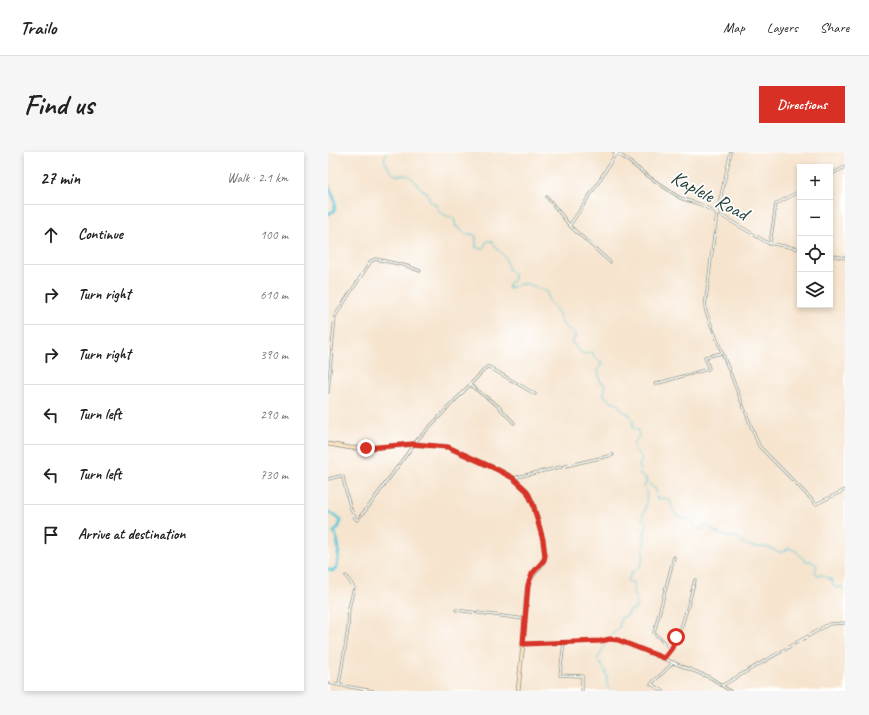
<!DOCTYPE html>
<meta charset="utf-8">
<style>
body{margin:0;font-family:Caveat,sans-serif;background:#f6f6f6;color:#222}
.controls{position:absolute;right:12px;top:12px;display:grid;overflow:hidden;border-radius:0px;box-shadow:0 2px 6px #0003}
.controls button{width:36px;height:36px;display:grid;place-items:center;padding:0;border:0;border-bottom:1px solid #e0e0e0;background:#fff;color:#222;font:20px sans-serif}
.stop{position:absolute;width:12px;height:12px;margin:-9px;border:3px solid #d93025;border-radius:50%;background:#fff}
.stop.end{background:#d93025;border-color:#fff;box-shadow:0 1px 4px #0008}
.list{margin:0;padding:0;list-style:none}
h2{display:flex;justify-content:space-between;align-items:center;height:52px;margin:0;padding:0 16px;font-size:17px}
h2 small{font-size:13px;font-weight:400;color:#767676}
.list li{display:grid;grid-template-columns:26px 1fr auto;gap:12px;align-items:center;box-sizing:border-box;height:60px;padding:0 16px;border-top:1px solid #e0e0e0}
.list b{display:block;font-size:15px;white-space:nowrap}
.list em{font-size:13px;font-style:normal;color:#767676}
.icon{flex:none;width:22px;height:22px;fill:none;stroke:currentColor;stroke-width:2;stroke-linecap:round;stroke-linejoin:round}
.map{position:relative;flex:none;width:517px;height:539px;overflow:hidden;border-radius:0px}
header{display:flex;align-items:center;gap:24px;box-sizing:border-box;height:56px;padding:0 20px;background:#fff;border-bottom:1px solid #e0e0e0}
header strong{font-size:19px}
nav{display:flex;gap:22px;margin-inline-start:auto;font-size:14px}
.intro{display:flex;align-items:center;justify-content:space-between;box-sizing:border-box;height:96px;padding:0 24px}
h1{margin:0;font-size:28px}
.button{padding:10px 18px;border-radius:0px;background:#d93025;color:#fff;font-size:14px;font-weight:700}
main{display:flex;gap:24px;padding:0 24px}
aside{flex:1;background:#fff;border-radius:0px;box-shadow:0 2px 6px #0003}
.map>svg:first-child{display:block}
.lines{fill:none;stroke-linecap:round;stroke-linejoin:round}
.stream{stroke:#5cc8d6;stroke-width:1}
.river{stroke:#5cc8d6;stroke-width:3}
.street-casing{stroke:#8a9081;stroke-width:3}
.secondary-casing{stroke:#8a9081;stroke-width:4.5}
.street{stroke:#fff;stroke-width:1.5}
.secondary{stroke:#fee4c6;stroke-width:3}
.route{stroke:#d93025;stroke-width:5}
.labels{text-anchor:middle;stroke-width:3.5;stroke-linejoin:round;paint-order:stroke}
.street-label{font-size:20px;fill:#1f3d34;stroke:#fff}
</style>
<header>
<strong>Trailo</strong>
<nav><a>Map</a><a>Layers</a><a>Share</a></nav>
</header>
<div class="intro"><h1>Find us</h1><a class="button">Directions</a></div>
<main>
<aside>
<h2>27 min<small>Walk · 2.1 km</small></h2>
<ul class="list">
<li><svg class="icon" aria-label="ahead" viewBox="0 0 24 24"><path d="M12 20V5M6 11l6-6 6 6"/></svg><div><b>Continue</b></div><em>100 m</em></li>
<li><svg class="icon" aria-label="right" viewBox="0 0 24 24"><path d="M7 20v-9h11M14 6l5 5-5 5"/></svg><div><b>Turn right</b></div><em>610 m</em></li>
<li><svg class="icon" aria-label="right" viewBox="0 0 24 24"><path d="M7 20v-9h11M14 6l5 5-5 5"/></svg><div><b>Turn right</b></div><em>390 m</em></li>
<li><svg class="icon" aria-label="left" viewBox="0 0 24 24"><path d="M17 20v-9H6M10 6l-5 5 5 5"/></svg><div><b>Turn left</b></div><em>290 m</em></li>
<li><svg class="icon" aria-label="left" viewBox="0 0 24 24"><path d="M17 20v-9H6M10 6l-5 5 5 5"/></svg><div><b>Turn left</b></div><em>730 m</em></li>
<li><svg class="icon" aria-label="arrive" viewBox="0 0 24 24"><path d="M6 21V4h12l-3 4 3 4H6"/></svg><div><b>Arrive at destination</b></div></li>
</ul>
</aside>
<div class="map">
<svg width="517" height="539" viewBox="0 0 517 539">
<rect width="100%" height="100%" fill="#fff"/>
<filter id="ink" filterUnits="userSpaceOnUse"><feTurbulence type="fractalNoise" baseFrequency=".025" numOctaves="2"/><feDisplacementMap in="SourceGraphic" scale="8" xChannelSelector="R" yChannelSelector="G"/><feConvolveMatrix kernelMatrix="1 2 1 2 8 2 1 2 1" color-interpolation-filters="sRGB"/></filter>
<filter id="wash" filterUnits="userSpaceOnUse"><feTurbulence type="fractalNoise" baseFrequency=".012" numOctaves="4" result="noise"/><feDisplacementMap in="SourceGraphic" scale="16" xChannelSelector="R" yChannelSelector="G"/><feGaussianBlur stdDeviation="0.9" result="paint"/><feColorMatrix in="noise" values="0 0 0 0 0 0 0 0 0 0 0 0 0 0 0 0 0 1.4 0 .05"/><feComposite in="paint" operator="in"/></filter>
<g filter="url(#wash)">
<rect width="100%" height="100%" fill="#f6e4ce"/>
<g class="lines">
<path class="stream" d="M58 0 56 7C67 34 74 17 84 26 89 32 92 38 100 41L102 50 107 51C109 60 117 64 126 66L128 75 132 76 137 82H144L148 84V96L155 97 159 89H164C171 103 178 99 180 117L186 122V128L180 132V136C185 136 190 132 195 132 204 131 212 138 220 140 219 152 224 150 229 159 232 163 232 169 235 173 239 177 244 179 248 183L244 190 250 198 256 202 264 200 267 206 274 210 270 219 272 229 277 233 276 243 280 248 289 251 295 259 301 262 305 268V276L310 278 311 285 306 290V298L311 302 314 307 311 314 312 323 318 326 321 332 328 337 329 347 336 346 342 348C345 360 348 369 362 366L367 374 372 378 380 373C387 382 398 386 409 385 413 391 420 395 428 395 431 396 435 395 438 395 449 398 450 404 461 396L468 399 477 409H483L489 413 487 420 489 423H494L504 428 505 433 507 436 514 435 517 438
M282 539C281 537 279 535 279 533 278 530 279 528 279 526 279 520 273 512 269 508L282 484 291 476 293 466 300 463 301 459 307 457C310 451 309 448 305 442L306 436 304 429 301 430 299 427 302 425 303 421 311 415 314 411 317 390 316 381 318 377V371L314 366C318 356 321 343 316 334L318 330V326"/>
<path class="river" d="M0 34C5 42 9 50 6 59L0 62
M0 360 7 364 13 369 10 376 6 380C12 389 11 403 9 415L4 419 0 417"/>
</g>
</g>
<g filter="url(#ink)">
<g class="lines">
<defs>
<path id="street" d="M286 0 295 5 317 22 352 46 371 52 389 61 440 91 472 97
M403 0 389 61 377 155 378 160 431 294 488 352 517 338
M502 23 517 15
M219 45 243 75 282 110
M242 73 270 31 288 1
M442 92 448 52 472 39
M502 103 517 106
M327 232 380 217 381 216 377 205 394 201
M142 233 170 254 186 271
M0 240 7 164 43 109 48 107 79 114 92 119
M185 326 285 303
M0 327 12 324 15 325C17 335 22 362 29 368L41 354 89 288 159 215H161L207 242
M128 458 197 467
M236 490 232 523 254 524V539
M196 492 273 489 282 487 290 488 383 526 402 539
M343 497 326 481 346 405
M336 506C353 488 360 452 367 428
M0 531 45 539
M11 533 20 477 21 456 26 436 18 424
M395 533 501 472 517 471
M335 539 323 532 346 510"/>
<path id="secondary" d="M0 292 23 296H46L85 292 119 295 171 318 185 326 199 339 205 352 215 388 217 404 214 412 202 427 199 438 195 492 190 539"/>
</defs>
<use href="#street" class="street-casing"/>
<use href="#secondary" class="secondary-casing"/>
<use href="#street" class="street"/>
<use href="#secondary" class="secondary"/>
</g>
</g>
<g class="lines" filter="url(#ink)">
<path class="route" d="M38 296 85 292 120 295 170 318 185 326 199 339 205 352 215 388 217 404 216 408 204 422 200 433 195 492 273 489 282 487 290 488 336 506 344 496 348 485"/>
</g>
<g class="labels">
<g class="street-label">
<text transform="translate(382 43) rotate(28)" y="7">Kaplele Road</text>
</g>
</g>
</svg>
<div class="controls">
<button>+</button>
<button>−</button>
<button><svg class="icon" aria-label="locate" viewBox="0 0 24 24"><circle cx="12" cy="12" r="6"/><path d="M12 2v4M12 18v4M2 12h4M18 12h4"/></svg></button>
<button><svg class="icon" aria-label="layers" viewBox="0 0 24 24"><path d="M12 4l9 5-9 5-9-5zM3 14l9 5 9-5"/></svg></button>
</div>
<div class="stop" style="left:348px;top:485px"></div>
<div class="stop end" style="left:38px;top:296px"></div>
</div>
</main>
